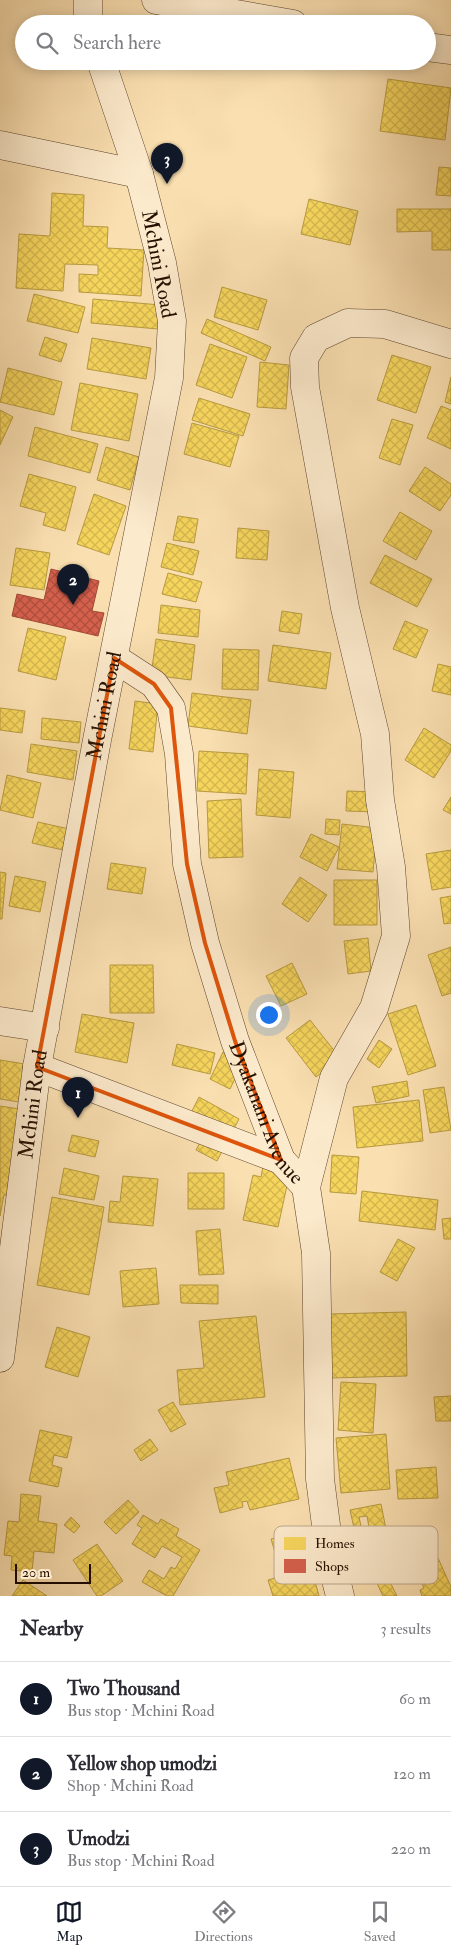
<!DOCTYPE html>
<meta charset="utf-8">
<style>
body{margin:0;font-family:"IM FELL Double Pica",serif;background:#f2f2f3;color:#2b2b33}
.scale{position:absolute;left:15px;bottom:12px;width:76px;box-sizing:border-box;padding-left:5px;border:2px solid #270f00;border-top:0;font-size:14px;line-height:18px;white-space:nowrap;color:#270f00;-webkit-text-stroke:4px #fceacc;paint-order:stroke}
.you{position:absolute;left:268px;top:1014px;width:18px;height:18px;margin:-12px;border:4px solid #fff;border-radius:50%;background:#1a73e8;box-shadow:0 0 0 8px #1a73e833}
.badge{display:grid;place-items:center;width:32px;height:32px;border-radius:50%;background:#111827;color:#fff;font-size:16px;font-weight:700}
.pin{position:absolute;translate:-50% -41px;filter:drop-shadow(0 1px 2px #0008)}
.pin::after{content:'';position:absolute;top:26px;width:18px;height:15px;background:inherit;clip-path:polygon(0 0,100% 0,50% 100%)}
.list{margin:0;padding:0;list-style:none}
h2{display:flex;justify-content:space-between;align-items:center;height:65px;margin:0;padding:0 20px;font-size:21px}
h2 small{font-size:16px;font-weight:400;color:#7c7c81}
.list li{display:grid;grid-template-columns:32px 1fr auto;gap:15px;align-items:center;box-sizing:border-box;height:75px;padding:0 20px;border-top:1px solid #e1e1e2}
.list b{display:block;font-size:19px;white-space:nowrap}
.list p{margin:0;font-size:16px;white-space:nowrap;color:#7c7c81}
.list em{font-size:16px;font-style:normal;color:#7c7c81}
.icon{flex:none;width:28px;height:28px;fill:none;stroke:currentColor;stroke-width:2;stroke-linecap:round;stroke-linejoin:round}
.map{position:relative;flex:none;width:451px;height:1596px;overflow:hidden}
.search{position:absolute;background:#fff;box-shadow:0 2px 12px #0003;left:15px;right:15px;top:15px;height:55px;display:flex;align-items:center;gap:12px;box-sizing:border-box;padding:0 18px;border-radius:28px;color:#7c7c81;font-size:19px}
.sheet{height:290px;background:#fff}
nav{display:flex;justify-content:space-around;align-items:center;box-sizing:border-box;height:70px;border-top:1px solid #e1e1e2;background:#fff;font-size:14px;color:#7c7c81}
nav a{display:grid;justify-items:center;gap:2px}
nav .on{color:#111827}
.map>svg:first-child{display:block}
.homes{fill:url(#homes-cross-hatch);stroke:#b89a40}
.shops{fill:url(#shops-cross-hatch);stroke:#a24836}
.lines{fill:none;stroke-linecap:round;stroke-linejoin:round}
.minor-casing{stroke:#5c432c;stroke-width:29}
.tertiary-casing{stroke:#5c432c;stroke-width:29}
.minor{stroke:#fceacc;stroke-width:28}
.tertiary{stroke:#fceacc;stroke-width:28}
.marked{fill:none;stroke:#de550b;stroke-width:4;stroke-linejoin:round}
.labels{text-anchor:middle;stroke-width:5;stroke-linejoin:round;paint-order:stroke}
.street-label{font-size:21px;fill:#270f00;stroke:#fceacc}
.key{fill:#fceacc;stroke:#bca88f;stroke-width:1}
.key-label{font-size:14px;fill:#270f00}
</style>
<div class="map">
<svg width="451" height="1596" viewBox="0 0 451 1596">
<defs>
<pattern id="homes-cross-hatch" width="8" height="8" patternUnits="userSpaceOnUse" patternTransform="scale(1.25)"><rect width="8" height="8" fill="#f6d55c"/><path d="M0 0l8 8M0 8l8-8" fill="none" stroke="#d3b64e"/></pattern>
<pattern id="shops-cross-hatch" width="8" height="8" patternUnits="userSpaceOnUse" patternTransform="scale(1.25)"><rect width="8" height="8" fill="#d6604d"/><path d="M0 0l8 8M0 8l8-8" fill="none" stroke="#ae4e3e"/></pattern>
</defs>
<rect width="100%" height="100%" fill="#fadfb0"/>
<filter id="stains"><feTurbulence type="fractalNoise" baseFrequency=".004" numOctaves="4"/><feColorMatrix values="0 0 0 0 .2 0 0 0 0 .09 0 0 0 0 .02 0 0 0 .5 -.17"/></filter>
<radialGradient id="worn" r=".72"><stop offset=".6" stop-color="#630" stop-opacity="0"/><stop offset="1" stop-color="#630" stop-opacity=".3"/></radialGradient>
<path class="homes" d="M388 79 451 88 445 140 380 131Z
M439 167 451 168V196L436 195Z
M52 193 84 195 83 226 108 227 107 248 144 250 141 296 79 292V274L98 275V265L65 264 63 291 16 288 19 234 50 236Z
M309 199 358 211 350 245 301 234Z
M397 209H451V250H432V231L397 232Z
M222 287 267 300 258 330 214 317Z
M34 294 85 307 78 333 27 321Z
M93 299 160 305 158 329 91 323Z
M207 319 271 347 265 361 201 333Z
M45 337 67 344 61 362 39 355Z
M92 338 151 348 146 379 87 369Z
M210 344 247 357 232 398 196 385Z
M392 355 431 367 416 413 377 400Z
M260 362 289 365 286 409 257 407Z
M8 368 62 382 54 415 0 402Z
M451 377V404L445 402Z
M80 383 138 394 129 441 71 430Z
M199 398 250 414 243 436 192 420Z
M441 406 451 410V449L427 438Z
M0 410 13 417 0 445Z
M392 419 413 425 400 465 379 458Z
M192 423 239 436 230 467 184 454Z
M35 427 98 444 90 473 28 456Z
M106 447 139 457 130 490 97 480Z
M425 467 451 484V495L440 511 409 491Z
M29 474 76 487 65 531 43 525 46 513 20 506Z
M94 494 126 506 109 555 77 544Z
M400 512 432 531 416 560 383 541Z
M178 516 198 519 194 543 173 540Z
M238 528 269 531 267 560 236 558Z
M167 543 199 551 193 575 161 567Z
M16 548 50 553 44 590 10 585Z
M385 555 432 579 417 607 370 583Z
M168 573 202 582 196 602 162 594Z
M161 605 200 610 198 637 158 633Z
M282 611 302 614 299 634 279 631Z
M405 621 428 630 416 658 393 649Z
M28 628 66 637 56 680 18 671Z
M156 639 195 645 191 680 151 675Z
M273 645 331 653 326 689 268 681Z
M223 649 259 650 258 690 222 689Z
M438 664 451 667V695L432 691Z
M192 693 251 700 247 734 188 726Z
M135 701 158 704 153 752 129 749Z
M0 708 25 711 22 733 0 730Z
M42 718 81 722 79 743 41 739Z
M424 728 451 745V751L434 778 405 760Z
M31 744 77 751 73 780 27 772Z
M199 751 248 754 246 794 197 791Z
M259 769 294 772 290 818 256 815Z
M7 775 41 783 33 818 0 810Z
M347 791 378 792 377 812 346 811Z
M451 797V814L443 810Z
M241 799 243 857 209 858 207 801Z
M326 819 340 820 339 835 325 834Z
M38 822 69 829 63 850 32 843Z
M342 824 377 828 373 872 337 869Z
M311 834 339 847 327 871 300 857Z
M451 850V887L432 890 426 854Z
M111 863 146 868 142 894 107 889Z
M0 872 6 873 2 919H0Z
M15 876 46 882 40 912 9 906Z
M300 877 327 895 308 922 282 904Z
M334 880H377V925H334Z
M451 896V923L444 924 440 898Z
M368 938 371 971 348 974 344 941Z
M451 947V993L442 996 428 955Z
M292 963 307 994 281 1006 266 976Z
M110 965H153L154 1013H110Z
M416 1005 436 1066 408 1075 388 1014Z
M82 1014 134 1023 127 1063 75 1052Z
M310 1020 340 1058 316 1077 286 1038Z
M379 1040 392 1049 379 1068 367 1059Z
M177 1044 215 1053 210 1074 172 1065Z
M223 1052 243 1062 230 1089 210 1079Z
M0 1060 25 1064 19 1102 0 1099Z
M407 1081 409 1096 376 1103 372 1087Z
M444 1087 451 1130 430 1133 423 1090Z
M199 1097 239 1119 217 1161 196 1150 209 1126 190 1115Z
M419 1100 423 1141 357 1148 353 1107Z
M0 1106 26 1110 10 1196 4 1195 0 1216Z
M72 1135 99 1141 95 1157 68 1151Z
M332 1155 359 1157 356 1194 330 1192Z
M264 1161 291 1167 278 1227 243 1220 253 1175 261 1177Z
M64 1168 99 1176 94 1200 59 1194Z
M188 1173H224V1209H188Z
M123 1176 158 1179 153 1226 108 1222 110 1201 120 1202Z
M362 1191 438 1200 435 1230 359 1221Z
M52 1197 104 1207 89 1295 37 1285Z
M451 1218V1239H444L442 1219Z
M220 1229 224 1274 199 1275 196 1231Z
M398 1239 415 1248 397 1281 380 1272Z
M156 1268 159 1304 123 1307 120 1271Z
M180 1285H218V1304L181 1303Z
M406 1312 407 1376 331 1378 330 1314Z
M256 1316 265 1397 180 1405 177 1370 204 1368 199 1321Z
M57 1327 90 1337 78 1377 45 1367Z
M341 1382 376 1384 373 1433 338 1430Z
M451 1396V1421H436L434 1397Z
M173 1402 186 1424 171 1432 158 1410Z
M40 1430 72 1437 67 1458 54 1455 52 1465 62 1468 58 1487 29 1481Z
M386 1434 390 1489 341 1493 336 1438Z
M150 1439 158 1450 141 1461 134 1450Z
M289 1458 299 1499 250 1510 247 1501 242 1502 243 1507 220 1513 214 1488 229 1485 226 1472Z
M436 1467 438 1498 398 1499 396 1470Z
M21 1494 41 1496 38 1521 57 1524 54 1553 34 1551 32 1572 11 1570 12 1556 4 1555 8 1521 19 1522Z
M128 1500 139 1512 116 1534 104 1522Z
M381 1504 389 1544 404 1541 409 1566 376 1572 375 1566 365 1567 361 1547 372 1544 367 1516 359 1517 361 1526 354 1528 350 1510Z
M143 1515 158 1524 161 1519 179 1529 176 1536 200 1550 173 1596H167L142 1582 149 1570 164 1579 171 1567 175 1569 182 1557 162 1546 155 1558 132 1544 142 1528 137 1525Z
M71 1517 80 1526 74 1533 64 1525Z
M294 1532 298 1548 305 1546 319 1596H273L268 1580 282 1576 271 1539Z
M97 1544 123 1581 101 1596H97L73 1560Z
M438 1558 451 1587V1596H422L420 1590 424 1588 415 1568Z
M387 1576 397 1596H383L376 1581Z
M23 1580 47 1596H12Z"/>
<path class="shops" d="M51 569 99 581 92 611 104 613 98 636 12 616 17 594 44 600Z"/>
<g class="lines">
<defs>
<g id="minor">
<path d="M156 0 293 24"/>
<path d="M427 47 451 50"/>
<path d="M0 145 139 174"/>
<path id="s1" d="M114 658 154 684 171 708 179 754 187 864 205 943 235 1041 281 1160 306 1187 316 1253 320 1479 330 1556 340 1596"/>
<path d="M0 1021 45 1028"/>
<path d="M37 1067 281 1160"/>
<path d="M306 1187 334 1078 374 1008 396 936 391 867 380 800 375 734 345 608 305 387 304 358 316 338 348 323 385 324 451 344"/>
</g>
<g id="tertiary">
<path d="M88 24V0"/>
<path id="s2" d="M0 1358 37 1067 97 740 169 378 172 321 162 263 139 174 101 61"/>
</g>
</defs>
<use href="#minor" class="minor-casing"/>
<use href="#tertiary" class="tertiary-casing"/>
<use href="#minor" class="minor"/>
<use href="#tertiary" class="tertiary"/>
</g>
<path class="marked" d="M114 658 154 684 171 708 187 864 205 943 235 1041 281 1160 37 1067Z"/>
<g class="labels">
<g class="street-label">
<text transform="translate(159 264) rotate(79)" y="7">Mchini Road</text>
<text dy="7" stroke="none"><textPath href="#s2" startOffset="661">Mchini Road</textPath></text>
<text dy="7" stroke="none"><textPath href="#s2" startOffset="256">Mchini Road</textPath></text>
<text dy="7" stroke="none"><textPath href="#s1" startOffset="496">Dyakanani Avenue</textPath></text>
</g>
</g>
<rect x="274" y="1526" width="164" height="58" rx="8" class="key"/>
<rect x="284" y="1537" width="22" height="13" fill="#f6d55c"/>
<rect x="284" y="1559" width="22" height="14" fill="#d6604d"/>
<g class="key-label">
<text x="315" y="1548">Homes</text>
<text x="315" y="1571">Shops</text>
</g>
<rect width="100%" height="100%" filter="url(#stains)"/>
<rect width="100%" height="100%" fill="url(#worn)"/>
</svg>
<div class="scale">20 m</div>
<div class="you"></div>
<div class="pin badge" style="left:78px;top:1118px">1</div>
<div class="pin badge" style="left:73px;top:605px">2</div>
<div class="pin badge" style="left:167px;top:184px">3</div>
<div class="search"><svg class="icon" aria-label="search" viewBox="0 0 24 24"><circle cx="10" cy="10" r="6"/><path d="M15 15l6 6"/></svg>Search here</div>
</div>
<section class="sheet">
<h2>Nearby<small>3 results</small></h2>
<ul class="list">
<li><span class="badge">1</span><div><b>Two Thousand</b><p>Bus stop · Mchini Road</p></div><em>60 m</em></li>
<li><span class="badge">2</span><div><b>Yellow shop umodzi</b><p>Shop · Mchini Road</p></div><em>120 m</em></li>
<li><span class="badge">3</span><div><b>Umodzi</b><p>Bus stop · Mchini Road</p></div><em>220 m</em></li>
</ul>
</section>
<nav>
<a class="on"><svg class="icon" aria-label="map" viewBox="0 0 24 24"><path d="M3 6l6-2 6 2 6-2v14l-6 2-6-2-6 2zM9 4v14M15 6v14"/></svg>Map</a>
<a><svg class="icon" aria-label="directions" viewBox="0 0 24 24"><path d="M12 3l9 9-9 9-9-9zM9 14v-3h6M13 9l2 2-2 2"/></svg>Directions</a>
<a><svg class="icon" aria-label="saved" viewBox="0 0 24 24"><path d="M7 4h10v16l-5-4-5 4z"/></svg>Saved</a>
</nav>
